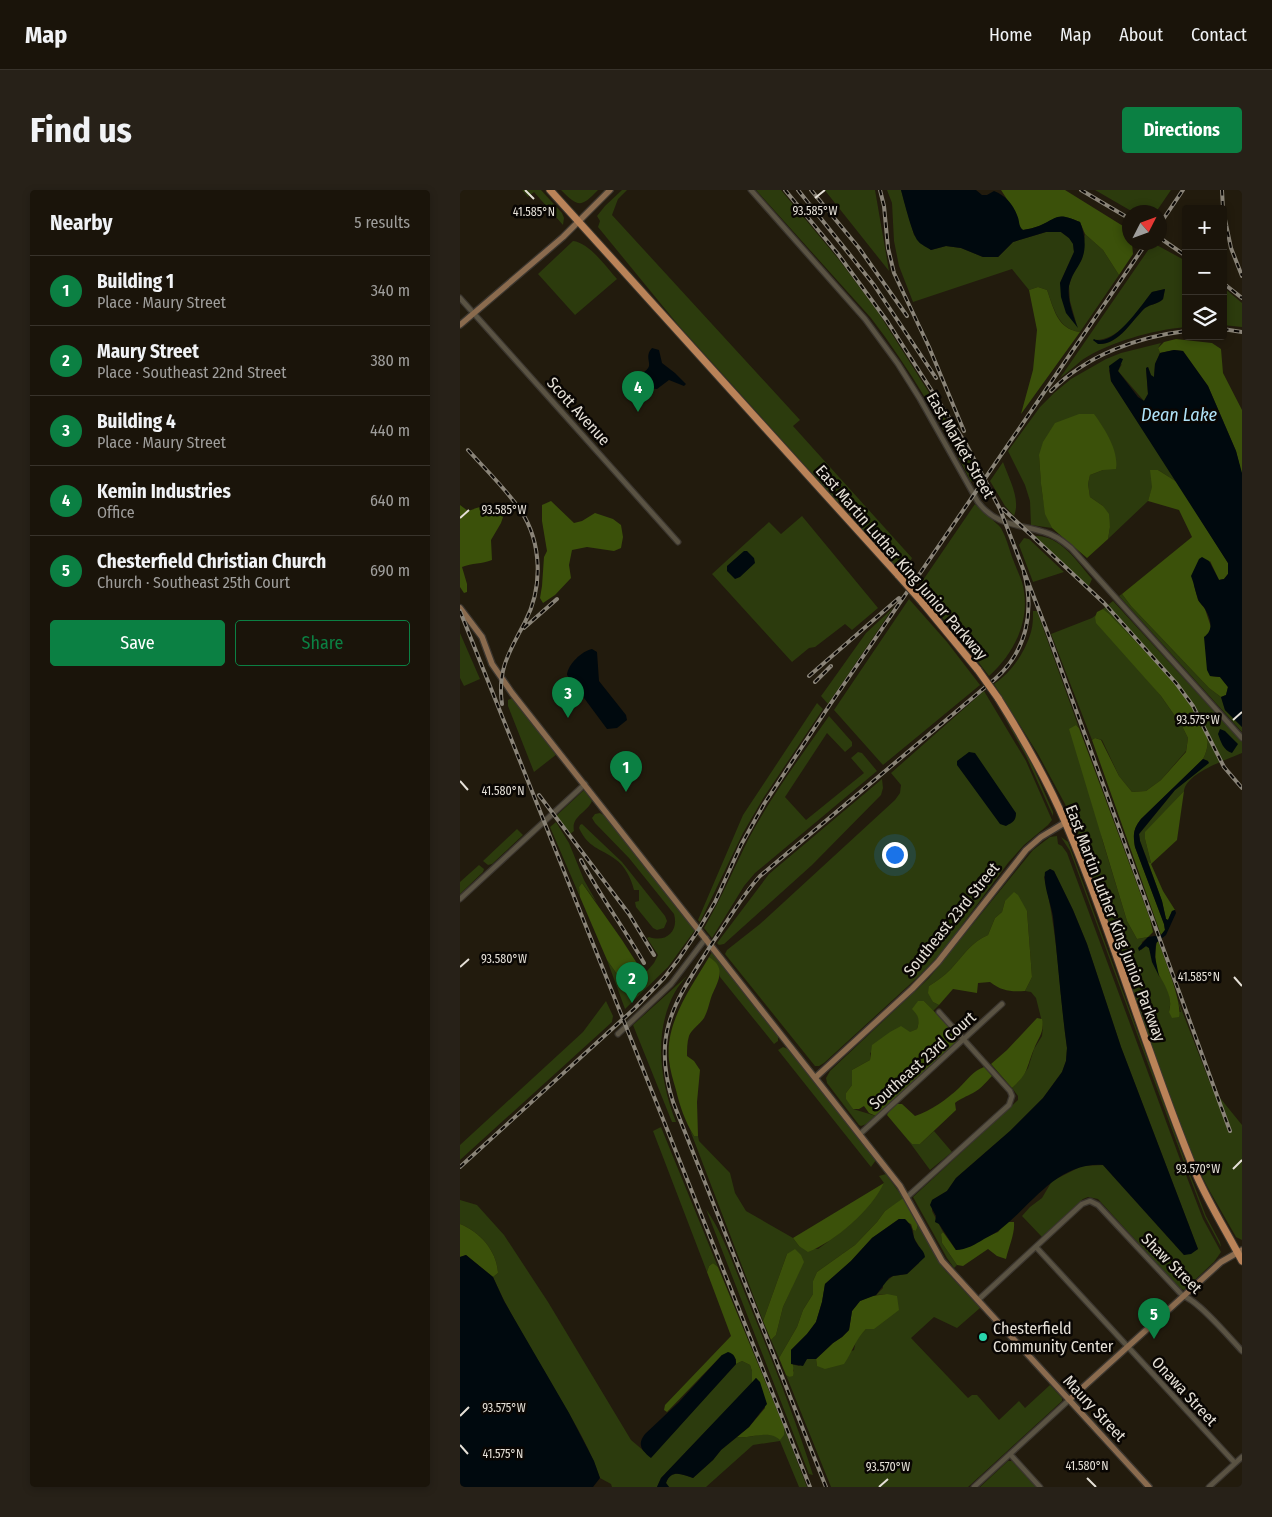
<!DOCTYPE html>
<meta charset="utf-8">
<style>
body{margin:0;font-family:"Fira Sans Condensed",sans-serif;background:#272118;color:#f1f3f6}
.controls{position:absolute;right:15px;top:15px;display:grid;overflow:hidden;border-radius:5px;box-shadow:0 2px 8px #0003}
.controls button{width:45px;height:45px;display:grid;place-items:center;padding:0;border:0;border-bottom:1px solid #38332b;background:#1a140a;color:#f1f3f6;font:25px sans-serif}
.compass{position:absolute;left:662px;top:15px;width:45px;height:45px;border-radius:50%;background:#1a140a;box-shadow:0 2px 8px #0003;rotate:48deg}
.you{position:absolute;left:434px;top:664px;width:18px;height:18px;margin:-12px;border:4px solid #fff;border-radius:50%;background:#1a73e8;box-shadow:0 0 0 8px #1a73e833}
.badge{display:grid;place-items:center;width:32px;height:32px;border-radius:50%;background:#0b8043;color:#fff;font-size:16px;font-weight:700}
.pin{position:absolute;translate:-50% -41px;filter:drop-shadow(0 1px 2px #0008)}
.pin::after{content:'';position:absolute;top:26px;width:18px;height:15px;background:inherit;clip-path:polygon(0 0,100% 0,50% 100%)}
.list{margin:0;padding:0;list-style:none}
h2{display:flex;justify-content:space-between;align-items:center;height:65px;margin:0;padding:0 20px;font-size:21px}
h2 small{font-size:16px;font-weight:400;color:#9f9e9c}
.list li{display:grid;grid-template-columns:32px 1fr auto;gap:15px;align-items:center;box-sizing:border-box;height:70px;padding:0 20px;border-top:1px solid #38332b}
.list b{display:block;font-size:19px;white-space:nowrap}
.list p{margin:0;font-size:16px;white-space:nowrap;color:#9f9e9c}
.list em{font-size:16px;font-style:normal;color:#9f9e9c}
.actions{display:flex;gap:10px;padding:15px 20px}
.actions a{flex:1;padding:11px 0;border:1px solid #0b8043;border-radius:5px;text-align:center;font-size:18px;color:#0b8043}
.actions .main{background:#0b8043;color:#fff}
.icon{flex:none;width:28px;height:28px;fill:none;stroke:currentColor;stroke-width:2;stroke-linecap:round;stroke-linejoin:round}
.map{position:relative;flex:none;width:782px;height:1297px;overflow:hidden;border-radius:5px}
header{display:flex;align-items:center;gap:30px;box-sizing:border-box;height:70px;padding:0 25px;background:#1a140a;border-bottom:1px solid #38332b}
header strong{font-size:24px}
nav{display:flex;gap:28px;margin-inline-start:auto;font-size:18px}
.intro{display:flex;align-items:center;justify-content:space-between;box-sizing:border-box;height:120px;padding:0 30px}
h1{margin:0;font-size:35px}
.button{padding:12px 22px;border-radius:5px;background:#0b8043;color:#fff;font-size:18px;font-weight:700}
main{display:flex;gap:30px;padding:0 30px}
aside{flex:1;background:#1a140a;border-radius:5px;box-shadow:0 2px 8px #0003}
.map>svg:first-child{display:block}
.green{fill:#2c3b0d;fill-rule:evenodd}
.forest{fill:#3b510a}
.water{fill:#00090e}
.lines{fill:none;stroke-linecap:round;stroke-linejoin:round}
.street-casing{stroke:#3b362f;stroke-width:7}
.secondary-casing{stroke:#3b362f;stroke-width:8}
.primary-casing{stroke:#3b362f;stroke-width:9}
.street{stroke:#5a5343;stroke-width:4.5}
.secondary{stroke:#8a6b4e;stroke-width:5.5}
.primary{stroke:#ba8358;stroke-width:7}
.rail-casing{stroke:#8a8478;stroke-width:4}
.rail{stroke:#090603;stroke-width:2;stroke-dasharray:5.5;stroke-linecap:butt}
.primary-bridge-casing{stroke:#3b362f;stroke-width:9;stroke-linecap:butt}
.primary-bridge{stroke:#ba8358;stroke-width:7}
.ticks{fill:none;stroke:#e5e0d7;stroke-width:2}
.poi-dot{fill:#29d5ac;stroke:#090603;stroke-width:2}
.labels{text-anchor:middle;stroke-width:5;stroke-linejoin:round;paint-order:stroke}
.street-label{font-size:16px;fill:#e5e0d7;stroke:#090603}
.poi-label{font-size:16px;fill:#e5e0d7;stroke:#090603;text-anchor:start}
.water-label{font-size:18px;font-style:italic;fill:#afe2f7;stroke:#090603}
.ticks-label{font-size:12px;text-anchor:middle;fill:#e5e0d7;stroke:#090603;stroke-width:5;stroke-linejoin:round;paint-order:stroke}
</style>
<header>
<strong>Map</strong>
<nav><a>Home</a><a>Map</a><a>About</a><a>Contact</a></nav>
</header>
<div class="intro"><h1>Find us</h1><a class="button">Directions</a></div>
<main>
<aside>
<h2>Nearby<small>5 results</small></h2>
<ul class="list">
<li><span class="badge">1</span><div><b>Building 1</b><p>Place · Maury Street</p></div><em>340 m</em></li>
<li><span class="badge">2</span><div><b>Maury Street</b><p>Place · Southeast 22nd Street</p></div><em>380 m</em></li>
<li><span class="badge">3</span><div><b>Building 4</b><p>Place · Maury Street</p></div><em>440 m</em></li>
<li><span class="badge">4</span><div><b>Kemin Industries</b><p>Office</p></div><em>640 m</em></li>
<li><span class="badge">5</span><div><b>Chesterfield Christian Church</b><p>Church · Southeast 25th Court</p></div><em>690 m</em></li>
</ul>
<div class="actions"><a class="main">Save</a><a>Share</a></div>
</aside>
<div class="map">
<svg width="782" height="1297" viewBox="0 0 782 1297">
<rect width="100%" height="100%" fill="#221b0d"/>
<path class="green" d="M62 0H81L102 23 104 28 103 35 74 2 68 7Z
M101 0H138C121 18 118 17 101 0Z
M162 0H167L158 9 152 25 340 230 333 236 452 368 443 384 219 136 138 37 140 31 137 26 145 16Z
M296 0H321L380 71 418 122 518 280 511 292C483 235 450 179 411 128Z
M365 0H415L429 81 367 3Z
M427 0H441L454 45 471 60 486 56 501 58 523 67H538L553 52 586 42H601L609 48 613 53 614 62 600 93 617 136 610 111 609 96 613 83 622 69 625 44 643 60 659 85 620 142C598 139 594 119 587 100L578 97 569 100 552 79 453 112 439 76 434 51 432 13Z
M635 0H711L696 22H673Z
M113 51C130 53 146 77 157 89L115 125 78 84Z
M693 53 726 71V137C693 140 649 152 622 170 615 176 608 182 600 188ZM705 99 703 109C698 114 691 114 685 118 672 130 659 155 639 154L633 150C659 152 677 121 692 102Z
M763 97 782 113V137L763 135Z
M701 153 698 158 700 163 695 174 694 188 691 186 688 177 686 178 688 204 684 211 658 181 662 174 649 180 651 191 717 292 698 280 688 311 648 349 650 337 643 316 630 307 628 294 630 285 643 280 579 265C581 290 581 315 592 338L571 335 570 311 565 295 548 261 580 217 594 203 611 189 646 169 661 163Z
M543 272C549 289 561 309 554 326L545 316 530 291Z
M515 314C520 319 539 335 541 338 546 347 549 358 552 367 555 375 559 384 562 392 572 428 555 463 529 486L500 448 457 399Z
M342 326 418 418 392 440 385 434 355 457 349 458 332 472 252 384 309 332 321 344Z
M574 346C599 344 617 371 632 389L628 398Z
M564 348 569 349 604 382 573 392 559 355Z
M662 404 671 416 749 498 761 507 765 520 782 537V542L659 406Z
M449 409 487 452 520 495 423 575 374 520Z
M653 411 782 552V563C766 570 726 583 724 601L702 625 685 649 691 673 688 672 680 651 679 644 715 600 748 573V571L743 569C746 563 749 555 747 547 734 506 674 451 643 419Z
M433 418 368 514 361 506 364 502 406 443Z
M573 421H577L619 538 616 535 643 652 667 731 677 749 688 747 682 752 681 760 686 756 689 758 699 786C709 793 712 811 709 822H721L717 808 752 898 782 935V1050L776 1047 748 998 731 964 680 825 628 673 605 614 578 564 534 494C552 482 565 462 571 442 573 435 573 428 573 421Z
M636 425 635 427 701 506 722 536 728 548 726 561 701 590 686 601 672 602 659 586 642 550 635 548 632 550 591 444 632 428Z
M0 443 20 489 4 496 0 488Z
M524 501 566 571 592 630 588 635 564 655 548 673 482 762 459 786 364 873 359 876H355L265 764 267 760 300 734 435 610 440 603 441 595 431 583Z
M52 508 97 564 74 582 48 516V510Z
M357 513 363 519 304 607 283 643 240 732 238 730 283 625Z
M539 518 568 565 593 622V626L566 566Z
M369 526 392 552V556L385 562 367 543 325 607 346 630 404 583 391 568 398 562 402 563 417 581 295 683 284 696 252 748 244 738C261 709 274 678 289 648 312 605 341 566 369 526Z
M422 589 423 598 421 605 352 675 264 754 259 755 257 753 309 684Z
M124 600 132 611C127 623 111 626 114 641L110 644 96 626Z
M140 623 145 626 235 740 208 777 165 819 147 770 166 797H182L187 781 194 773 198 765 187 748 189 747C206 753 219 741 214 724L169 668 135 633 132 628 135 624Z
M96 632 109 653 124 690 137 713 122 693 119 697 120 707 90 637Z
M122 634 162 672 205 726 207 731 204 738 197 740 193 738 176 717 175 712 179 711V700H174C171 688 165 676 155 669 140 658 128 658 119 638L120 635Z
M57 639 63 645 32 674 28 675 23 671Z
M597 646 598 654 602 656 607 663 721 972 743 1029 761 1062 754 1072 724 1100 720 1099 638 1009 628 1007 623 1009 582 1047 562 1026 570 1017 582 1008 592 991 622 976 643 975 724 1065 738 1059 661 857 627 754 613 720 594 681 590 679 584 687C598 743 599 801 607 858L606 871 602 882 583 908 550 941 496 988 487 1001 472 1010V1021L483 1042 481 1044 482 1053 497 1075 494 1078 487 1068 453 1007 558 910V906L552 898 559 891 568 878 574 859 582 846 583 836 576 808 571 802 565 801 572 787 567 721 545 711 542 722 535 728 528 745C511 752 503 766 491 779 484 786 477 791 469 796L473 812 479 815 473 821 464 811 459 826V832L457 839 410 863V870L392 880V895L386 903 393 919 416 926 407 934 401 936 399 935 367 893 366 888 370 881 469 788 573 660 590 647Z
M601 647 608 652 729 982 746 1026 760 1052 761 1057 745 1027 725 975 610 661Z
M19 675 24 679 23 682 0 704V692Z
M252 762 318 845V851L314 854 260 787C259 778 257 772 249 767Z
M227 786C223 791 218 796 215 802 193 842 200 891 216 932H212L173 835Z
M146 811 153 826 152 832 0 970V955L123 842Z
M323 857 328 859 416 970 411 977 318 860Z
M201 937 258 1077 253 1073 249 1076 247 1082 193 941Z
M230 940 234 946H238L239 951 270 983 275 1003 286 1021 333 1048 339 1056 358 1059 377 1045 394 1031 424 993 419 986 426 984 444 1009 425 1021 417 1032 395 1055 357 1082 353 1091V1104L343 1120 337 1137 319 1168 311 1150 316 1145 323 1117 332 1097 327 1064 303 1131Z
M474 941 492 962 470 980 448 950 452 954H460Z
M0 1010 17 1015 44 1045 88 1112 171 1250 191 1267 276 1174 282 1171 290 1175 292 1181V1193L201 1288 197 1297H152L151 1294 140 1288C131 1261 116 1235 101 1210 78 1169 52 1130 33 1087L38 1083C37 1061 20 1042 0 1034Z
M246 1019C264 1045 274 1077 286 1106 310 1165 334 1224 353 1285L349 1284Z
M458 1035 484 1079 520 1118 497 1138 474 1127 451 1148 507 1207 508 1208 512 1205H517L539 1230 559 1211 565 1218 590 1195 602 1208V1211L508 1297H371L326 1185 329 1187 334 1181 331 1174 339 1176 347 1169H356L357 1176 394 1160 396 1150 406 1139 427 1104 416 1105 423 1098V1094L433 1086 447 1084 459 1073 460 1058 454 1048 453 1040 456 1041Z
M324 1237 347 1297H339L320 1251 293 1255 246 1297H209L206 1293C211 1279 222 1284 233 1288L253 1270 261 1260 277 1247C287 1248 293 1246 302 1244 309 1244 317 1246 324 1245Z
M548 1271H552L576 1297H520Z"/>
<path class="forest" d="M541 0H605L663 36 669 45 670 52 672 53 673 64 659 85 643 60 625 44 620 32C596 22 599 28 579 36 574 38 568 39 563 40L559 37 556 23Z
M578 97 587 100C594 119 597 139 620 142L561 224 573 180 577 140 569 100Z
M716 149 752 153 761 159 763 183 782 220V286L776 261 748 196 723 161 714 160 700 163 698 158 704 152Z
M619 224H634C645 239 659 261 656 279L643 280 630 285 628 294 630 307 643 316 649 324 650 337 648 349 627 368 592 338 585 324 581 294 579 265 583 252 595 233Z
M690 280H698L717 292 768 373V384L764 389 759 390 750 371 734 395 738 410 745 419 751 437 749 443 750 486 760 487 768 497 766 505 761 507 749 498 671 416 662 404 732 347 719 320 688 311 692 297Z
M91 311 114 333 122 331 135 323 153 329 161 335 163 347 161 358 154 361 127 357 112 360 109 375 111 388 95 405 83 413 80 408 82 396 84 367 87 361 82 331V315Z
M0 315 8 321C22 316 32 313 45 321L41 333 31 350 32 370C22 374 12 373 2 377L7 394V402L4 403 0 397Z
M643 419 649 424C678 455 735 508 747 547 749 555 746 563 743 569L681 629C673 639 673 645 675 657L704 734 705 740 701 745 632 550 635 548 641 550 659 586 672 602 686 601 701 590 726 562 728 548 722 536 701 506 636 433 635 427 637 422Z
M616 535 619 538 690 729 693 742 688 747 677 749 667 731 609 539Z
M724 601 717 650 691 674 703 701 715 720 712 721 708 730 706 729 702 711 688 672 691 673 685 649V642Z
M122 693 162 750 180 778 187 781 182 797 175 800 166 797 147 770 120 707 119 697Z
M554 702 558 705 567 721 572 787 565 801C550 802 542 801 530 792L518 793 517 803 493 799 479 815 473 812 468 803 469 796C477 791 484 786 491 779 503 766 511 752 528 745L535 728 542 722 545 711Z
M698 750C703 766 723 813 719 827L712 828 709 822C713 808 706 797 699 785 695 778 694 757 698 750Z
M249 767C267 778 258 791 252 805 249 813 248 821 244 828 240 834 231 840 229 846 227 852 227 860 227 866L234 871 240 880 237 912 238 946H234C225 931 220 917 216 900 213 890 210 880 209 870 205 832 231 798 249 767Z
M458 811H464L494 842 497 847V852L416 926 409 923 404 916 399 919H393L386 909V903L392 895V880L410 870 412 855 430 842 441 836 450 842 457 839C460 830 459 826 452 819Z
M577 828 582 829C585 842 578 848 574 859 566 878 569 883 552 898L531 874 547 860Z
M524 877 532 886C526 892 521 899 513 903 506 907 501 908 495 913L496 920 460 954H452L448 950 427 925 429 921 437 914H442L455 926C471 921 487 909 499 898 507 890 513 881 524 877Z
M424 993C411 1020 376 1051 348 1062L339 1056 333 1048Z
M442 1009H444L458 1035 456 1041 453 1040 451 1034 439 1029 412 1048 391 1071 365 1094 362 1112 356 1132 347 1144 331 1160C331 1169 335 1179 333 1186L329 1187 326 1185 319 1168 337 1137 343 1120 353 1104V1091L357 1082 395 1055 417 1032 425 1021Z
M547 1032H554C555 1044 549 1056 546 1069L537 1066 528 1059 503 1076 497 1075 482 1053 481 1044 483 1042 496 1060 538 1042Z
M0 1034C20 1042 37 1061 38 1083L33 1087 6 1065 0 1067Z
M335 1059 341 1065 344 1072 323 1117 316 1145 311 1150 303 1131 327 1064Z
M253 1073 258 1077 324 1237V1245L320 1250C308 1239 292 1249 277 1247L289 1237 305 1218 299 1192 296 1188 292 1193V1181L290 1175 282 1171 276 1174V1169L262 1165 207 1222 204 1220 205 1215 271 1146 247 1082 249 1076Z
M427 1104 437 1106 439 1120 414 1139H406C395 1150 393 1161 384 1174L365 1179 357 1176 356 1169 373 1153 382 1147 389 1140 392 1121 400 1111 412 1106Z"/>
<path class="water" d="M441 0H516L522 5H527L534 1C545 5 553 14 557 25 560 31 558 36 563 40 568 39 574 38 579 36 599 27 596 22 620 32 625 44 627 59 621 71 617 79 611 86 609 96 607 109 613 125 618 138L606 123 601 107 600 93 614 62 613 54 609 48 601 42H586L553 52 538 67H523L501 58 486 56 471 60C467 57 461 55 458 51 452 44 444 11 441 0Z
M705 99 703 109C698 114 691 114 685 118 672 130 659 155 638 154L633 150 634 149C653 159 682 114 692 102Z
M192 158 199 160 202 173 215 183 226 194 224 196 209 190 197 199 188 198 180 190 182 183C197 175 182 169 192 158Z
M714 160 723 161 748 196 776 261 782 283V537L765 520 761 507 766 505 768 497 760 487 750 486 747 480 744 447C754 440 751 429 745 419 743 415 739 413 738 409 735 401 734 393 731 386L739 369 742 367 749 371 759 390 764 389 768 384V373L651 191 649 176 660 168 663 169 658 181 678 207 684 211 688 204 686 178 688 177 691 185 694 187 695 174 700 163Z
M284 361H287L294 368 295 373 280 387 275 389 267 381V376Z
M132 459 137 462 139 491 166 525 167 530 157 538 147 539 107 485C108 474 122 461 132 459Z
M760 539 765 541 778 554 772 563C763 560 761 552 758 544Z
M509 562 515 563 556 623C556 631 553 632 546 636L540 634 497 575V571Z
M743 569 748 571 749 573 715 600 679 644 680 651 702 711 706 729 708 730 712 721 715 720 716 723 706 745 696 753 695 767 699 786 692 772 689 758 686 756 679 761 678 758 688 747 701 745 705 740 704 734 675 657C673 645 673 639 681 629Z
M590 679 594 681 613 720 627 754 661 857 738 1059 731 1064 724 1065 643 975C596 972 571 1017 538 1041 534 1044 529 1046 524 1049 516 1054 506 1060 496 1060L479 1034 475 1032 476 1026 470 1015 472 1010 487 1001 496 988 550 941 583 908 602 882 606 871 607 858C601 815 598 771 593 727 591 713 583 696 585 682Z
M439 1029H445C454 1037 451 1042 456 1052 459 1058 464 1060 465 1067L447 1084 433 1086 429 1088 416 1105 400 1111 392 1121 389 1140 382 1147 373 1153 356 1169H347L343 1176 331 1174V1160L347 1144 356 1132 362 1112 365 1094 391 1071 412 1048Z
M6 1065 33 1087 44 1111 109 1223 134 1271 140 1288 133 1297H0V1067Z
M268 1162C274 1164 276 1167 276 1174L191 1268C181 1260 177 1254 185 1244L219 1212 262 1165Z
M296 1188 300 1192 307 1214 289 1237 261 1260 253 1270 233 1288C222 1284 211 1279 206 1293L209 1297H197L201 1288Z"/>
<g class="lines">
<defs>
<path id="street" d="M291 0 405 129 438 174 460 209 518 312C536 336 558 334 584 342 595 345 603 351 611 358L782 548
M0 108 218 352
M0 709 125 594
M158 844 211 794 246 748
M400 944 542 814
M447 1007 549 915 552 906 550 901 479 822
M576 1057 775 1273
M518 1110 622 1014 630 1011 638 1015 723 1106C738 1110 770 1148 782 1161
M550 1264 580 1297
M514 1297 609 1210
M749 1297 782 1267"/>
<path id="secondary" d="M0 135 103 47 150 0
M0 418 22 447 32 474 52 503 440 996 482 1071 689 1297
M356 887 452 799 478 772 566 660 581 647 606 632
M609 1210 749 1083 761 1072 782 1060"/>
<path id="primary" d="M90 0 439 386
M462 412 518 480
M538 508C563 548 587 589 606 634 655 748 688 869 736 984 749 1014 767 1042 782 1071"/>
</defs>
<use href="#street" class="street-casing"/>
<use href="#secondary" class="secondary-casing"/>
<use href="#primary" class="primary-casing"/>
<use href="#street" class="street"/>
<use href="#secondary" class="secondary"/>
<use href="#primary" class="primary"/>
<defs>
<path id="rail" d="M325 0 378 64 427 131 506 254 540 319 587 441 770 941
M338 0 414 95 476 188
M351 0 399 58 447 126
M420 0 424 16 428 58 434 83 469 157 504 241
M621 0 670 29
M762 0 763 19
M763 20 771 58 782 86
M700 34 723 0
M700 48 726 66
M763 93 782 108
M763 139 782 142
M591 201C627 165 677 147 726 141
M8 260C26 280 46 299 61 321 82 353 83 398 65 432 50 461 37 479 42 514
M543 319 644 413 716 493 733 516 764 577 782 598
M0 421 350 1297
M64 438 97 409
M349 486 439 408
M355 492 371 476
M79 605 169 724 194 765
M121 670C140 706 164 738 184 773
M0 977 174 819 204 788 218 770 239 739 255 712 281 655 304 614 367 519 687 52
M366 1297 213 912C191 843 215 812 251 755 267 732 281 707 300 686L535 489C566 462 575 422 564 383"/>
</defs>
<use href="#rail" class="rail-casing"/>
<use href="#rail" class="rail"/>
<defs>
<path id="primary-bridge" d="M439 386 462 412
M518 480 538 508"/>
</defs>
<use href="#primary-bridge" class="primary-bridge-casing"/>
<use href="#primary-bridge" class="primary-bridge"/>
</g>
<path class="ticks" d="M65 0 74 9M355 8 365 0M0 328 9 320M773 530 782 522M0 591 8 600M0 777 9 769M774 787 782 796M773 979 782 970M0 1226 9 1217M0 1255 8 1264M627 1288 636 1297M419 1297 428 1289"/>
<circle class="poi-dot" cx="523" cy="1147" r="5"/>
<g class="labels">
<g class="street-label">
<text transform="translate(119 221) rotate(48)" y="6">Scott Avenue</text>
<text transform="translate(501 255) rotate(60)" y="6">East Market Street</text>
<text transform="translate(442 372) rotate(49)" y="6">East Martin Luther King Junior Parkway</text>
<text transform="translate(491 729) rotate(-51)" y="6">Southeast 23rd Street</text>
<text transform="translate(656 733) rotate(69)" y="6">East Martin Luther King Junior Parkway</text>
<text transform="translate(462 870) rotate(-42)" y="6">Southeast 23rd Court</text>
<text transform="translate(712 1073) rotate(45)" y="6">Shaw Street</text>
<text transform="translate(725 1201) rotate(47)" y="6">Onawa Street</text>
<text transform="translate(635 1218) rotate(47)" y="6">Maury Street</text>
</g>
<g class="poi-label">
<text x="533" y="1144">Chesterfield<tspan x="533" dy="18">Community Center</tspan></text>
</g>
<g class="water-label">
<text x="719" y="231">Dean Lake</text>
</g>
</g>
<g class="ticks-label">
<text x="355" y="25">93.585°W</text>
<text x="74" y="26">41.585°N</text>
<text x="44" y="324">93.585°W</text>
<text x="738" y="534">93.575°W</text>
<text x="43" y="605">41.580°N</text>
<text x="44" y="773">93.580°W</text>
<text x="739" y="791">41.585°N</text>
<text x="738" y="983">93.570°W</text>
<text x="44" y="1222">93.575°W</text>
<text x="43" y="1268">41.575°N</text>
<text x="627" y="1280">41.580°N</text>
<text x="428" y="1281">93.570°W</text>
</g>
</svg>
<div class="controls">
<button>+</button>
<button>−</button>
<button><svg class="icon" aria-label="layers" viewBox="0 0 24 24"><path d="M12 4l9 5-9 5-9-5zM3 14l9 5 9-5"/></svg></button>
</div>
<svg class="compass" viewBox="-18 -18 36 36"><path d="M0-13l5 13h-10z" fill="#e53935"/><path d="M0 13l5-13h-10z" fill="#9f9e9c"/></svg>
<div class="you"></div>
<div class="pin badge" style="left:166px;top:602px">1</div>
<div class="pin badge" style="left:172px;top:813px">2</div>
<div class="pin badge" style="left:108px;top:528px">3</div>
<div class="pin badge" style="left:178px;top:222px">4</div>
<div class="pin badge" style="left:694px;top:1149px">5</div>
</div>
</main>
